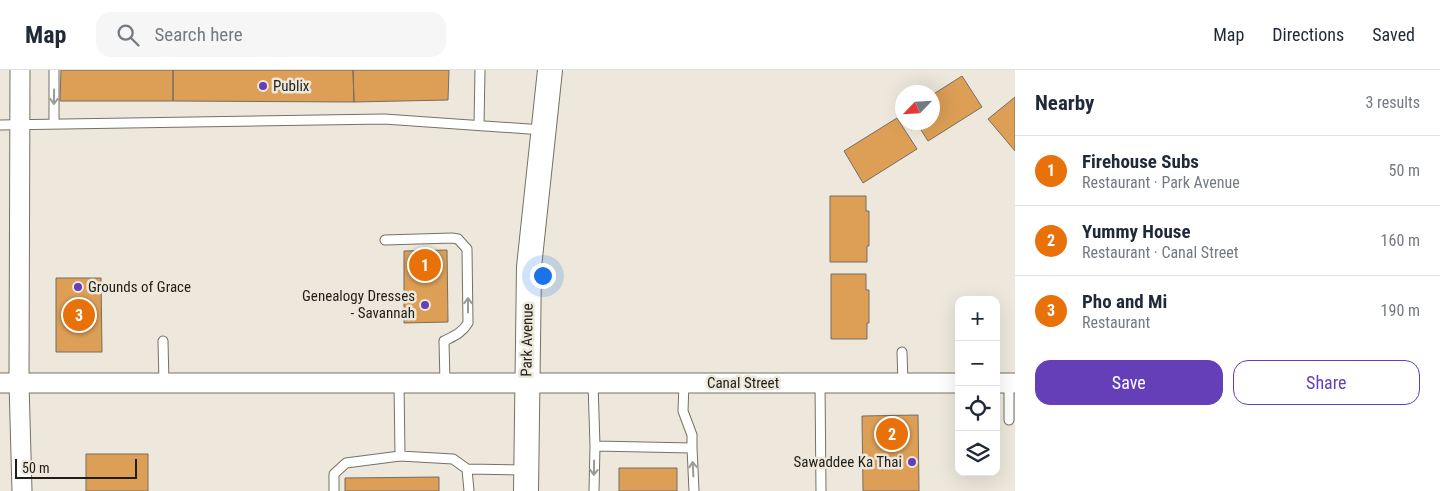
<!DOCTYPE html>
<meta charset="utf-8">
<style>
body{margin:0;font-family:"Roboto Condensed",sans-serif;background:#f6f6f7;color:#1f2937}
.controls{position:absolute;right:15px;bottom:15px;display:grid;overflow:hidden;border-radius:10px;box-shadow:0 5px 20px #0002}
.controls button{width:45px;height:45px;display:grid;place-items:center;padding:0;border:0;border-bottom:1px solid #e0e1e3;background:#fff;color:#1f2937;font:25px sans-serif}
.compass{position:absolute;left:895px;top:15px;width:45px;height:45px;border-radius:50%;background:#fff;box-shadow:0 5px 20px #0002;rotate:245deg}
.scale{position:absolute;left:15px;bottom:12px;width:122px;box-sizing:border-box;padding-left:5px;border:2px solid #201e19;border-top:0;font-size:14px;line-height:18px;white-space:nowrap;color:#201e19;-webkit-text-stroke:4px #ede8db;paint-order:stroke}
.you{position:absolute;left:542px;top:205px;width:18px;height:18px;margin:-12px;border:4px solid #fff;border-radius:50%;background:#1a73e8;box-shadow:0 0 0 8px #1a73e833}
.badge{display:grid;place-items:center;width:32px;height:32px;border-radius:50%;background:#643fb8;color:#fff;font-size:16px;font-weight:700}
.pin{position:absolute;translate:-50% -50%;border:2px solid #fff;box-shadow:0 1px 5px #0006}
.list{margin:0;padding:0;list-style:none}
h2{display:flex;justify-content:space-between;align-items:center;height:65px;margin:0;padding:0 20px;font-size:21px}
h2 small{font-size:16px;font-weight:400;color:#747a83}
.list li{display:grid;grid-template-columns:32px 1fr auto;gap:15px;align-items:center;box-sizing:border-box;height:70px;padding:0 20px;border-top:1px solid #e0e1e3}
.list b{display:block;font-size:19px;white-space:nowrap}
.list p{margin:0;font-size:16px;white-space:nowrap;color:#747a83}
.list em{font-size:16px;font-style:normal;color:#747a83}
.actions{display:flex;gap:10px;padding:15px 20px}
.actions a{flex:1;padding:11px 0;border:1px solid #643fb8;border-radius:15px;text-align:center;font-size:18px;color:#643fb8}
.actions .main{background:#643fb8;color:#fff}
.icon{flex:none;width:28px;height:28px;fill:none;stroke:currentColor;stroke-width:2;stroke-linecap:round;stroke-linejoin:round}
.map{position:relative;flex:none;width:1015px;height:421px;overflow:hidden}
header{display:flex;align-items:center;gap:30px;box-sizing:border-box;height:70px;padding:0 25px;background:#fff;border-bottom:1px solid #e0e1e3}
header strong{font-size:24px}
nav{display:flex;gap:28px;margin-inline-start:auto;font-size:18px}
.search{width:350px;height:45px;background:#f6f6f7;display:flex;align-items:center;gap:12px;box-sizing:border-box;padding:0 18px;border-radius:15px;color:#747a83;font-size:19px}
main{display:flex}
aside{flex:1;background:#fff}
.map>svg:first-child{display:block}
.building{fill:#dd9f56;stroke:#766d63}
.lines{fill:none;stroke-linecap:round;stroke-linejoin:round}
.service-casing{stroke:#757165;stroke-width:11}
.minor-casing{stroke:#757165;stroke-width:21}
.tertiary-casing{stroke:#757165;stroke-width:26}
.service{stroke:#fff;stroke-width:9}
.minor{stroke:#fff;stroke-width:19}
.tertiary{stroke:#fff;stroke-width:24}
.oneway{stroke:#9b9a98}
.poi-dot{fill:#643fb8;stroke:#ede8db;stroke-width:2}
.labels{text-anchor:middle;stroke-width:5;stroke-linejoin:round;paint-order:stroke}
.poi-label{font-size:15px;fill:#201e19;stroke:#ede8db;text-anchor:start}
.street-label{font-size:15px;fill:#201e19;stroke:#ede8db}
</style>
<header>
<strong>Map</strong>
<div class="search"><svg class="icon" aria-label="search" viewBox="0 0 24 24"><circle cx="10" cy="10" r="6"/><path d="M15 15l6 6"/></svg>Search here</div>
<nav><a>Map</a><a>Directions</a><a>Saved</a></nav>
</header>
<main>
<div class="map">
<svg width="1015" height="421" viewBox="0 0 1015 421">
<rect width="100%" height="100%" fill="#ede8db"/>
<path class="building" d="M61 0H173V31H60Z
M173 0H353L354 32 173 31Z
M353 0H449L448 30 354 32Z
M962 6 982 37 928 71 916 52H932V25Z
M1015 27V81L988 49Z
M897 48 917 79 863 113 844 81Z
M830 126H866V141H869V176H867V192H830Z
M447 180 448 252 404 253V181Z
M831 204H866V220H869V253H867V269H831Z
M56 208H101L102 282H56Z
M918 345 919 421H863L862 346Z
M86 384H148V421H86Z
M619 398H677V421H619Z
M439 407V421H345V408Z"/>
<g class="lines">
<defs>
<path id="service" d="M54 54V0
M0 55 384 49 543 60
M479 55 480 0
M385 170 452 168 458 169 467 179 468 253C462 263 454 266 444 271L445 313
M163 271 164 313
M902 282 903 313
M399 313 400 386
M593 313 595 376 692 378V365L683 341 684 313
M820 313 821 421
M1009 313V350
M692 378 694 421
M467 399 525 400
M334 421V404L346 393 400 386 453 389 467 399 469 421
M594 421 595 376"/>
<path id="minor" d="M20 0 19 313 22 421
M0 313H959
M996 313H1015"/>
<path id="tertiary" d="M526 421 529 197 550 0"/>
</defs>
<use href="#service" class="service-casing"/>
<use href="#minor" class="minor-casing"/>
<use href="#tertiary" class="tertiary-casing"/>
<use href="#service" class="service"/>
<use href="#minor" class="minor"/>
<use href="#tertiary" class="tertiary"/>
</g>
<defs><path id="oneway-shaft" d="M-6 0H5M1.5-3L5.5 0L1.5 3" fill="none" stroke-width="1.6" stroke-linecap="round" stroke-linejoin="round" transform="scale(1.25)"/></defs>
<g class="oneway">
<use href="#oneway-shaft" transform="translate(54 27) rotate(91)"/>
<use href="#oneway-shaft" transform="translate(468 235) rotate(-90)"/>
<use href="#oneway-shaft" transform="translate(594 398) rotate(91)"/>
<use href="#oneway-shaft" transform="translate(693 399) rotate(-93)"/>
</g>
<g class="poi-dot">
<circle cx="263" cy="16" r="5"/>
<circle cx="78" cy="217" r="5"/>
<circle cx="425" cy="235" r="5"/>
<circle cx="912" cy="392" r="5"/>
</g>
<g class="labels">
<g class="poi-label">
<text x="273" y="21">Publix</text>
<text x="88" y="222">Grounds of Grace</text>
<text x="415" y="231" text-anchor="end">Genealogy Dresses<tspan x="415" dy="17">- Savannah</tspan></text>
<text x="902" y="397" text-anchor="end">Sawaddee Ka Thai</text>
</g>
<g class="street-label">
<text transform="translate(527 270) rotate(-89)" y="5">Park Avenue</text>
<text x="743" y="318">Canal Street</text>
</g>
</g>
</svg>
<div class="controls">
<button>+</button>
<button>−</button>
<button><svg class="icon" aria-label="locate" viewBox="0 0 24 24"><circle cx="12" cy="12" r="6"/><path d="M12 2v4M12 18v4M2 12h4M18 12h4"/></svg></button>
<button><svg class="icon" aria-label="layers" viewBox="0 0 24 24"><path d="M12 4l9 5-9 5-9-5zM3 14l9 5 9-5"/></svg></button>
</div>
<svg class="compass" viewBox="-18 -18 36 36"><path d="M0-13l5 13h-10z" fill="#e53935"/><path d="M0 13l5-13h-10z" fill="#747a83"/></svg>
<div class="scale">50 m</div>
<div class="you"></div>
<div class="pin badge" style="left:425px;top:195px;background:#e8710a">1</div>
<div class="pin badge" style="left:892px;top:364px;background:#e8710a">2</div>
<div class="pin badge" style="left:79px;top:245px;background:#e8710a">3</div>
</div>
<aside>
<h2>Nearby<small>3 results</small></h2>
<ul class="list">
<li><span class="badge" style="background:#e8710a">1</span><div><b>Firehouse Subs</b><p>Restaurant · Park Avenue</p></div><em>50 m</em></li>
<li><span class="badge" style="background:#e8710a">2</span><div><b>Yummy House</b><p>Restaurant · Canal Street</p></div><em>160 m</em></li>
<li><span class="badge" style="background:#e8710a">3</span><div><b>Pho and Mi</b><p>Restaurant</p></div><em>190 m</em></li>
</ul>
<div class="actions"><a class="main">Save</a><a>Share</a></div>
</aside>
</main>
